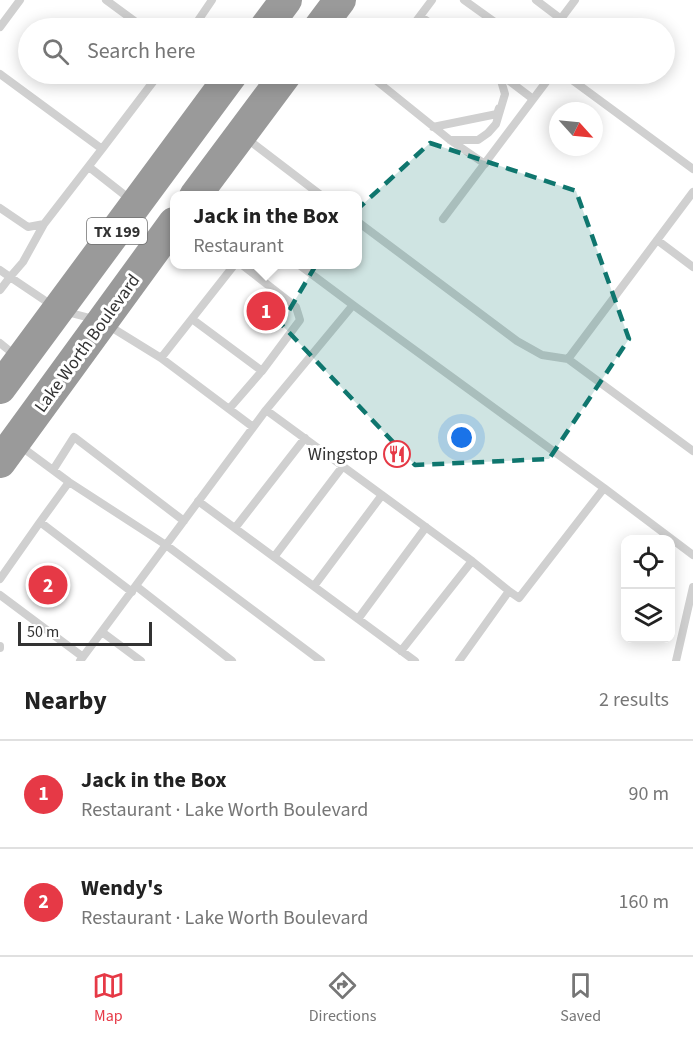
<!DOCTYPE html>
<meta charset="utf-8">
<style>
body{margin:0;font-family:"Source Sans 3",sans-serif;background:#f6f6f6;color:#222}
.controls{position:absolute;right:18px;bottom:18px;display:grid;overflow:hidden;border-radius:12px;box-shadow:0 3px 15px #0003}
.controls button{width:54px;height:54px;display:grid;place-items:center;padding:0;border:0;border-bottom:2px solid #e0e0e0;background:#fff;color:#222;font:30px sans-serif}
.compass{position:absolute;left:549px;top:102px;width:54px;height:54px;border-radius:50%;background:#fff;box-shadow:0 3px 15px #0003;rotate:117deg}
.scale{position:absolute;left:18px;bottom:15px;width:134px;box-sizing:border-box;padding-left:6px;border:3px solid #333;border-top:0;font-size:16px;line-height:21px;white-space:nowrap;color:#333;-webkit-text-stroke:4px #fff;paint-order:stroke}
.you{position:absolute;left:462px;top:438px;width:21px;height:21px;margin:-15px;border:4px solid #fff;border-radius:50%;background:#1a73e8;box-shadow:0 0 0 9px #1a73e833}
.badge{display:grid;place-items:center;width:39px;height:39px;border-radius:50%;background:#e63946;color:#fff;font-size:20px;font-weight:700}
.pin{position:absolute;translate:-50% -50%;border:3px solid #fff;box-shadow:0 2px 6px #0006}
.popup{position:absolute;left:170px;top:191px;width:192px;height:78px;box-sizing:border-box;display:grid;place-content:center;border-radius:12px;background:#fff;filter:drop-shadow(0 2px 4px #0005);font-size:20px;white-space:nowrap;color:#767676}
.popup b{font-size:22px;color:#222}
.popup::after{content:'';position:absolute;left:50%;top:100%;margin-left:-12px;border:12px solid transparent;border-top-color:#fff}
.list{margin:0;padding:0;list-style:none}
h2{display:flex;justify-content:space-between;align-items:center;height:78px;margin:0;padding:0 24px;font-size:26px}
h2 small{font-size:20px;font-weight:400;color:#767676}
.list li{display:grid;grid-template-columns:39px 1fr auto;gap:18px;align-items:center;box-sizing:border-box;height:108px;padding:0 24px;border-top:2px solid #e0e0e0}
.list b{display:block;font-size:22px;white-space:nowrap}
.list p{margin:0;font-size:20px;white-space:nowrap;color:#767676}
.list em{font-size:20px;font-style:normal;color:#767676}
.icon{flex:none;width:33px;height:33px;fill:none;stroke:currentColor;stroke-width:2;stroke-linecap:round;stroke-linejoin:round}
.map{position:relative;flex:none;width:693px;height:661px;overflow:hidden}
.search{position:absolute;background:#fff;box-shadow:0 3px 15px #0003;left:18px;right:18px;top:18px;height:66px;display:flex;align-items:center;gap:15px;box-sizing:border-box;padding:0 21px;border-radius:33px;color:#767676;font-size:22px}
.sheet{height:294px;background:#fff}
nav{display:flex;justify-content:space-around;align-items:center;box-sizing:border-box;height:84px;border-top:2px solid #e0e0e0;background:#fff;font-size:16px;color:#767676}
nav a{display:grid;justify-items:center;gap:3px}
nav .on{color:#e63946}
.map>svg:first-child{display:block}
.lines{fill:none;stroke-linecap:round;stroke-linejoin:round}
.lane{stroke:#d0d0d0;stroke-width:8}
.highway{stroke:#9a9a9a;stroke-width:32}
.marked{fill:#0f766e;fill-opacity:0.2;stroke:#0f766e;stroke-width:4.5;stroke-dasharray:12 8;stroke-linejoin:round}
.labels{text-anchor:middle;stroke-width:6;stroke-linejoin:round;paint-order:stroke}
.shield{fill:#fff;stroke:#707070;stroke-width:1.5}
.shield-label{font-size:16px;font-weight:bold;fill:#333}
.street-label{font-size:18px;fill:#333;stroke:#fff}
.poi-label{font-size:18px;fill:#333;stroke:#fff;text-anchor:end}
</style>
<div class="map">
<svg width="693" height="661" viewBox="0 0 693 661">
<rect width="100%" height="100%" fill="#fff"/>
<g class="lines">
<path class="lane" d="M106 0 144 28
M464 0 503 28
M536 0 561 19
M420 16 437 28
M199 20 212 28
M0 27 20 0
M193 28 212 0
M411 28 432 0
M554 28 575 0
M0 74 102 149 159 74
M377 74 373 78 450 140 485 164
M500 74 533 99
M564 74 693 169
M433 127 497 114 499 108
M246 138 322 196
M450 140H478L488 133 496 124 505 94 499 74
M89 167 131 200
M0 208 28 227 44 224 102 149
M443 219 552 74
M358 222 517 341 542 355 568 359 693 451
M657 240 693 267
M298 264 353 305
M0 270 10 277 23 262 44 224
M0 290 10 277 59 310 94 319
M192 319 262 371 300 320 296 307 241 264
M106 324 161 358 253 427
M0 343 16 356
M161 358 235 264
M568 359 693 192
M229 409 262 371
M266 410 353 305 604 488 519 598 509 591
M19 445 69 482 166 545 321 661
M53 470 74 437 184 521
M604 488 693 555
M198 501 415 661
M40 522 69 482
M235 528 305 438
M274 557 343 466
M0 579 40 522 132 592
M136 586 232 661
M314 586 382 495
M0 595 83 657
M358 619 426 527
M102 632 141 661
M0 646V648
M401 651 472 561
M80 661 266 410 472 561 509 591 459 661
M676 661 693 587"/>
<path class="highway" d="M265 28 286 0
M319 28 340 0
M195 196 286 74
M0 388 232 74
M0 462 174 223"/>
</g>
<path class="marked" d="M430 143 576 191 629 339 549 459 415 465 281 324 339 226Z"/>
<defs>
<symbol id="restaurant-ring" viewBox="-11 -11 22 22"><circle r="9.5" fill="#fff" stroke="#e63946" stroke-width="1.5"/><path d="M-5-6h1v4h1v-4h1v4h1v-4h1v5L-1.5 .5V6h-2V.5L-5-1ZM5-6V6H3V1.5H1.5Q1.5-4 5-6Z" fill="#e63946"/></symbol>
</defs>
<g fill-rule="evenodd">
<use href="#restaurant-ring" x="382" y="439" width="30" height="30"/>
</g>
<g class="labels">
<rect class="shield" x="87" y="218" width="60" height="26" rx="4.5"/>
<g class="shield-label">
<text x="117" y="237">TX 199</text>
</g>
<g class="street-label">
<text transform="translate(87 343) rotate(-54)" y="6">Lake Worth Boulevard</text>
</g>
<g class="poi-label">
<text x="378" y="460">Wingstop</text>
</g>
</g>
</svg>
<div class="controls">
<button><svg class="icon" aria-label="locate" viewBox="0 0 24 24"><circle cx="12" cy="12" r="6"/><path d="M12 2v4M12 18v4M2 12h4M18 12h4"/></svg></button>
<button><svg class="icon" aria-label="layers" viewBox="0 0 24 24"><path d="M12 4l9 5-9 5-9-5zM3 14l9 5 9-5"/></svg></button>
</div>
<svg class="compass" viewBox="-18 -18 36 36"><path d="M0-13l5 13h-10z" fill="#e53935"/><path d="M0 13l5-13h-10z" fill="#767676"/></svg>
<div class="scale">50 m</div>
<div class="you"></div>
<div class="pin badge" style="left:266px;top:311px">1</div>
<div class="popup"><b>Jack in the Box</b>Restaurant</div>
<div class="pin badge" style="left:48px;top:585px">2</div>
<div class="search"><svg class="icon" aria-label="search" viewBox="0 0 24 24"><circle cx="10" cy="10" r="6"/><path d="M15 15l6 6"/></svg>Search here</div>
</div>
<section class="sheet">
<h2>Nearby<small>2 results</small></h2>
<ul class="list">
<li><span class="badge">1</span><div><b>Jack in the Box</b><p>Restaurant · Lake Worth Boulevard</p></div><em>90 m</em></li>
<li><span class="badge">2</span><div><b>Wendy's</b><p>Restaurant · Lake Worth Boulevard</p></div><em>160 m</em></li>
</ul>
</section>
<nav>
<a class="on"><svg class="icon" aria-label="map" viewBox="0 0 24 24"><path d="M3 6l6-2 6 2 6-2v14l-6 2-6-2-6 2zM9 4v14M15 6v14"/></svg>Map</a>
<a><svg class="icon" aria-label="directions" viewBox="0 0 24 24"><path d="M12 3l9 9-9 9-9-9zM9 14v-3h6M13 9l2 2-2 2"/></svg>Directions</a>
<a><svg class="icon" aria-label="saved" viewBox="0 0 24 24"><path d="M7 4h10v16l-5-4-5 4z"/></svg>Saved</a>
</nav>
